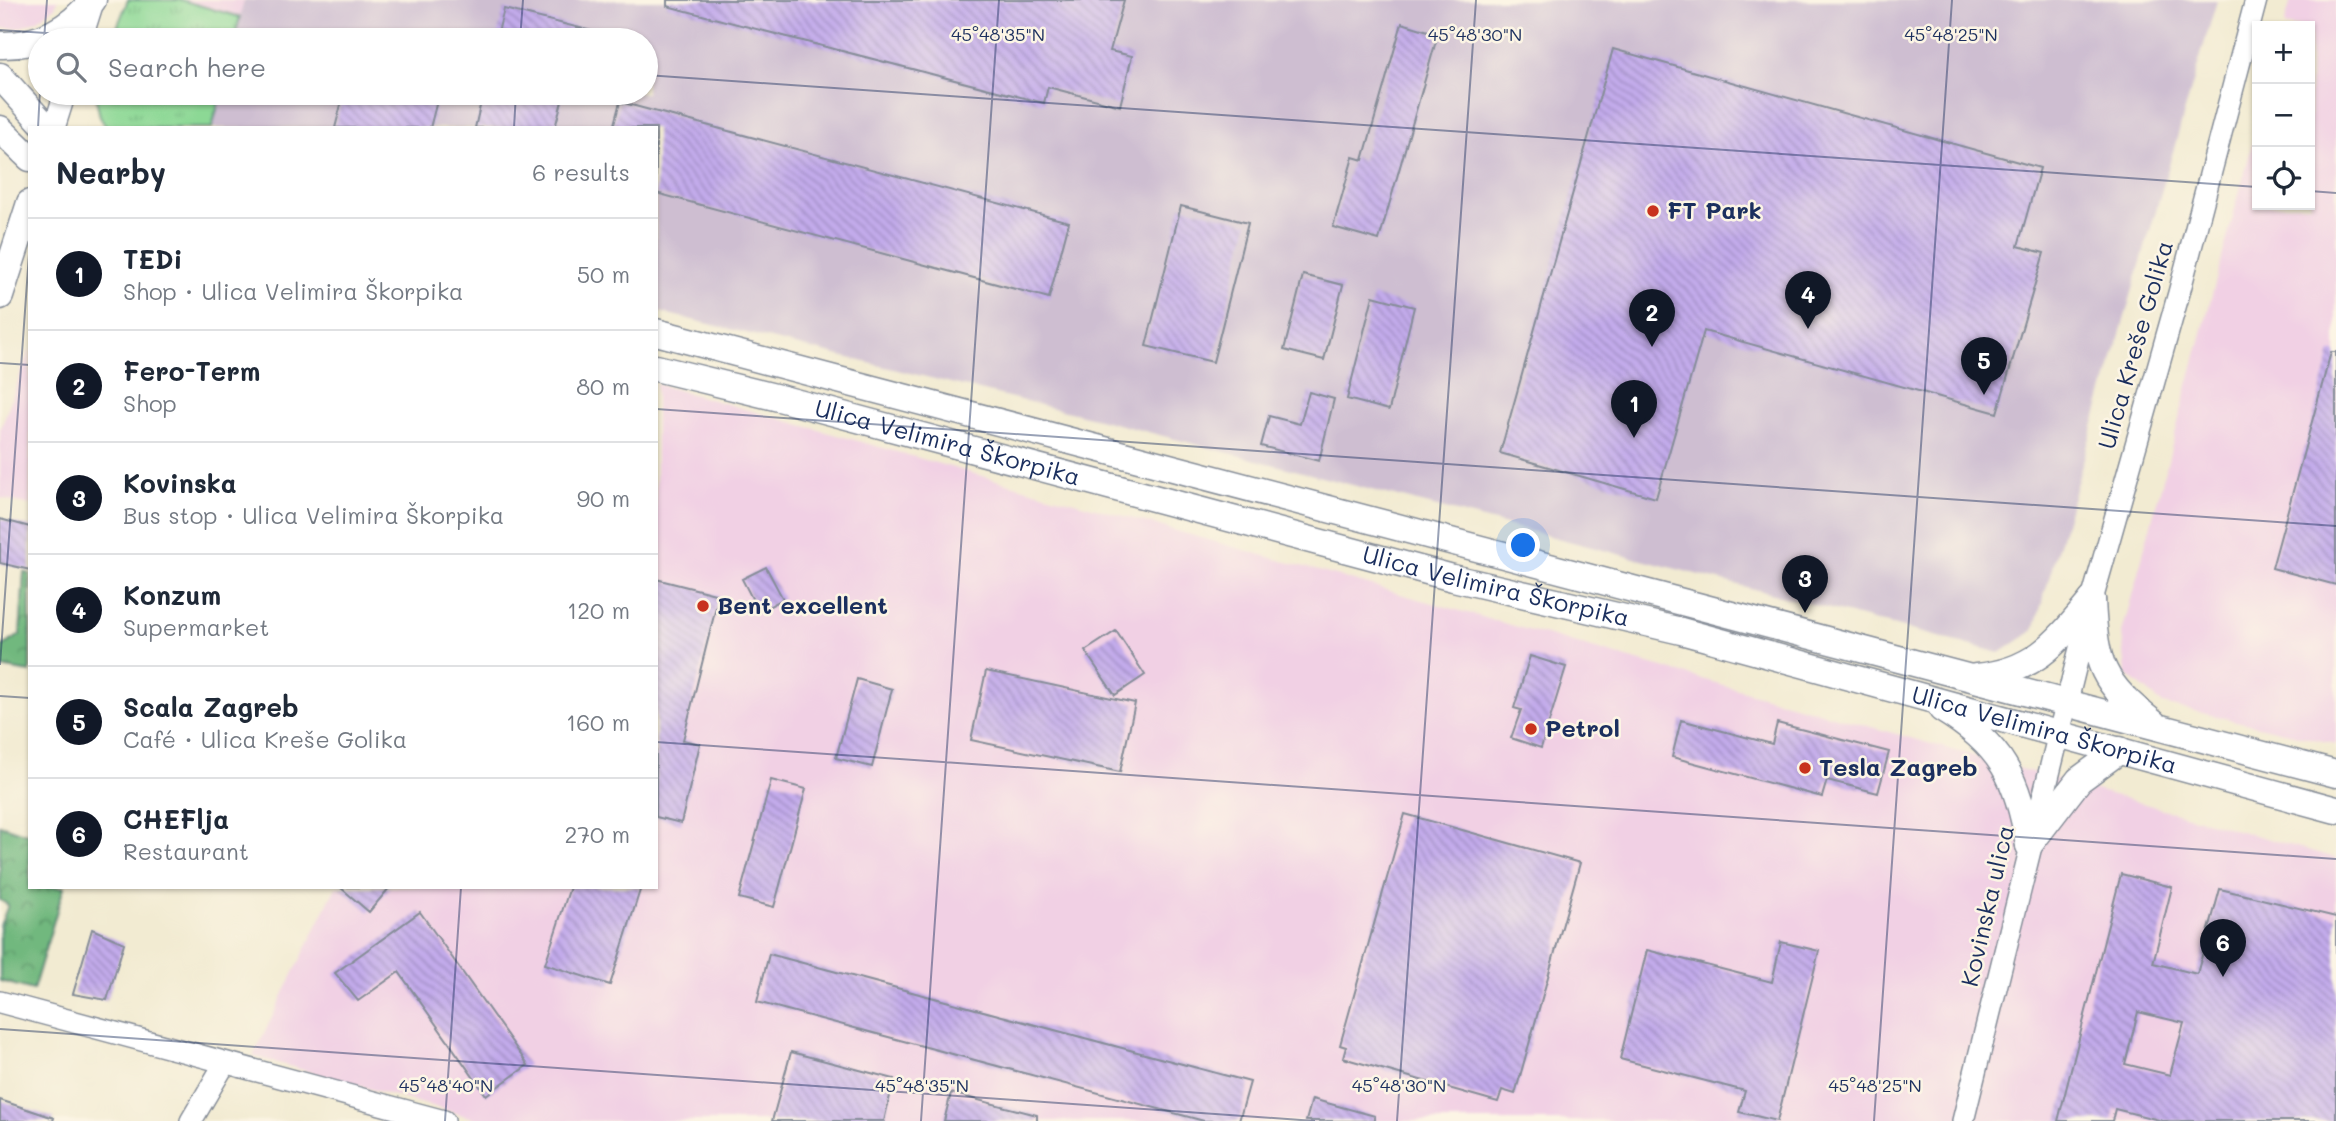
<!DOCTYPE html>
<meta charset="utf-8">
<style>
body{margin:0;font-family:Mali,sans-serif;background:#f2f2f3;color:#1f2937}
.controls{position:absolute;right:21px;top:21px;display:grid;overflow:hidden;border-radius:0px;box-shadow:0 2px 5px #0004}
.controls button{width:63px;height:63px;display:grid;place-items:center;padding:0;border:0;border-bottom:2px solid #e0e1e3;background:#fff;color:#1f2937;font:35px sans-serif}
.you{position:absolute;left:1524px;top:546px;width:24px;height:24px;margin:-18px;border:5px solid #fff;border-radius:50%;background:#1a73e8;box-shadow:0 0 0 10px #1a73e833}
.badge{display:grid;place-items:center;width:46px;height:46px;border-radius:50%;background:#111827;color:#fff;font-size:23px;font-weight:700}
.pin{position:absolute;translate:-50% -58px;filter:drop-shadow(0 2px 4px #0008)}
.pin::after{content:'';position:absolute;top:37px;width:24px;height:21px;background:inherit;clip-path:polygon(0 0,100% 0,50% 100%)}
.list{margin:0;padding:0;list-style:none}
h2{display:flex;justify-content:space-between;align-items:center;height:91px;margin:0;padding:0 28px;font-size:30px}
h2 small{font-size:23px;font-weight:400;color:#747a83}
.list li{display:grid;grid-template-columns:46px 1fr auto;gap:21px;align-items:center;box-sizing:border-box;height:112px;padding:0 28px;border-top:2px solid #e0e1e3}
.list b{display:block;font-size:26px;white-space:nowrap}
.list p{margin:0;font-size:23px;white-space:nowrap;color:#747a83}
.list em{font-size:23px;font-style:normal;color:#747a83}
.icon{flex:none;width:38px;height:38px;fill:none;stroke:currentColor;stroke-width:2;stroke-linecap:round;stroke-linejoin:round}
.map{position:relative;flex:none;width:2336px;height:1121px;overflow:hidden}
.search{position:absolute;background:#fff;box-shadow:0 2px 5px #0004;left:28px;top:28px;width:630px;height:77px;display:flex;align-items:center;gap:18px;box-sizing:border-box;padding:0 24px;border-radius:38px;color:#747a83;font-size:26px}
.panel{position:absolute;background:#fff;box-shadow:0 2px 5px #0004;left:28px;top:126px;width:630px;height:763px;border-radius:0px}
.map>svg:first-child{display:block}
.built{fill:#f1d0e4}
.industrial{fill:#cebed1}
.grass{fill:url(#grass-tufts);stroke:#54847a;stroke-width:2}
.forest{fill:url(#forest-crowns);stroke:#46746e;stroke-width:2}
.building{fill:url(#building-back-hatch);fill-rule:evenodd}
.lines{fill:none;stroke-linecap:round;stroke-linejoin:round}
.minor-casing{stroke:#868d98;stroke-width:24}
.major-casing{stroke:#868d98;stroke-width:29}
.minor{stroke:#fff;stroke-width:21}
.major{stroke:#fff;stroke-width:26}
.ticks{fill:none;stroke:#1b2f5e;stroke-width:2;stroke-opacity:0.45}
.poi-dot{fill:#c8321e;stroke:#fcf5e5;stroke-width:2.5}
.labels{text-anchor:middle;stroke-width:5;stroke-linejoin:round;paint-order:stroke}
.poi-label{font-size:24px;font-weight:bold;fill:#1b2f5e;stroke:#fcf5e5;text-anchor:start}
.street-label{font-size:24px;fill:#1b2f5e;stroke:#fcf5e5}
.ticks-label{font-size:18px;text-anchor:middle;fill:#1b2f5e;stroke:#fcf5e5;stroke-width:5;stroke-linejoin:round;paint-order:stroke}
</style>
<div class="map">
<svg width="2336" height="1121" viewBox="0 0 2336 1121">
<defs>
<pattern id="grass-tufts" width="24" height="20" patternUnits="userSpaceOnUse" patternTransform="scale(1.75)"><rect width="24" height="20" fill="#8cd895"/><path d="M3 7l-1-3M5 7V3M7 7l1-3M15 17l-1-3M17 17v-4M19 17l1-3" fill="none" stroke="#78ba83"/></pattern>
<pattern id="forest-crowns" width="20" height="18" patternUnits="userSpaceOnUse" patternTransform="scale(1.75)"><rect width="20" height="18" fill="#71b87e"/><path d="M2 6a3 3 0 1 1 6 0M12 15a3 3 0 1 1 6 0" fill="none" stroke="#5c966a"/></pattern>
<pattern id="building-back-hatch" width="6" height="6" patternUnits="userSpaceOnUse" patternTransform="scale(1.75)"><rect width="6" height="6" fill="#c3abeb"/><path d="M-1 5l2 2M0 0l6 6M5-1l2 2" fill="none" stroke="#9e8cc2"/></pattern>
</defs>
<rect width="100%" height="100%" fill="#fcf5e5"/>
<filter id="ink" filterUnits="userSpaceOnUse"><feTurbulence type="fractalNoise" baseFrequency=".0143" numOctaves="2"/><feDisplacementMap in="SourceGraphic" scale="14" xChannelSelector="R" yChannelSelector="G"/><feConvolveMatrix kernelMatrix="1 2 1 2 8 2 1 2 1" color-interpolation-filters="sRGB"/></filter>
<filter id="wash" filterUnits="userSpaceOnUse"><feTurbulence type="fractalNoise" baseFrequency=".00686" numOctaves="4" result="noise"/><feDisplacementMap in="SourceGraphic" scale="28" xChannelSelector="R" yChannelSelector="G"/><feGaussianBlur stdDeviation="1.57" result="paint"/><feColorMatrix in="noise" values="0 0 0 0 0 0 0 0 0 0 0 0 0 0 0 0 0 1.4 0 .05"/><feComposite in="paint" operator="in"/></filter>
<g filter="url(#wash)">
<rect width="100%" height="100%" fill="#f2ebd2"/>
<path class="built" d="M0 0H58L55 7 38 20 19 28H3L0 26Z
M181 0H244L240 17Z
M2291 0H2336V744L2163 704 2126 674 2122 633 2257 126V205H2310V26H2284Z
M30 349V505L0 498V430Z
M656 384 2336 858V1121H484L253 1056 336 887H656Z"/>
<path class="industrial" d="M244 0H2217L2034 630 2000 653 1094 418 656 311V128H212L221 93H646V40H234Z"/>
<path class="grass" d="M128 0H181L240 17 234 40H112Z
M95 93H221L212 128H107L100 117Z"/>
<path class="forest" d="M24 572 30 574V672L0 667V648L20 635Z
M0 825 30 835V887H64L33 990 0 981V926L8 905 0 900Z"/>
<g id="blocks">
<path class="building" d="M667 0H1124L1110 51 1132 56 1120 106 1048 87 1044 103 667 6Z
M504 9 604 34 603 40H496Z
M1402 23 1438 34 1379 240 1333 227 1353 157 1363 160Z
M1613 49 2040 168 2018 246 2044 253 1997 413 1704 331 1656 498 1500 453Z
M344 93H439L430 128H335Z
M483 93H564L555 128H475Z
M620 102 1069 222 1049 298 656 193V128H613Z
M1181 206 1248 223 1213 362 1146 346Z
M1303 275 1343 285 1324 360 1284 350Z
M1373 296 1414 307 1389 410 1347 399Z
M2331 352H2336V585L2272 568Z
M1309 392 1334 399 1319 461 1261 446 1269 416 1300 424Z
M0 519 30 527V570L0 563Z
M766 567 783 599 759 612 742 579Z
M656 579 719 595 683 740 700 744 681 823 656 817Z
M1116 631 1145 675 1115 695 1085 651Z
M1530 656 1566 667 1541 748 1511 738 1521 710 1514 708Z
M986 671 1135 703 1120 772 971 740Z
M857 679 892 689 872 767 836 758Z
M1681 720 1772 744 1777 723 1889 752 1878 793 1827 780 1822 797 1672 757Z
M771 780 806 789 774 907 739 898Z
M1405 814 1580 863 1515 1094 1502 1090 1498 1102 1343 1058 1346 1047 1340 1045Z
M2121 874 2172 887 2153 963 2197 974 2220 889 2336 917V1121H2163L2115 1109 2112 1121H2058ZM2138 1012 2184 1023 2170 1075 2125 1064Z
M340 887H390L369 912Z
M570 887H641L610 985 545 964Z
M420 912 528 1065 486 1095 399 972 358 1001 335 973Z
M92 929 124 943 107 1000 73 994Z
M1781 942 1819 951 1777 1121 1739 1112 1745 1091 1620 1059 1647 950 1772 982Z
M769 954 1250 1082 1239 1121H1204L757 1002Z
M791 1052 894 1079 884 1121H772Z
M951 1093 1037 1115V1121H944Z
M1312 1099 1375 1116V1121H1306Z
M0 1100 54 1118 53 1121H0Z"/>
</g>
</g>
<g filter="url(#ink)">
<use href="#blocks" fill-opacity="0" stroke="#868d98" stroke-width="2"/>
<g class="lines">
<defs>
<path id="minor" d="M81 40 93 2
M54 128 65 93
M0 1002 444 1121
M191 1121 225 1063
M1963 1121 2092 600 2179 293 2256 0"/>
<g id="major">
<path d="M0 45C39 46 69 30 93 0"/>
<path d="M0 76 47 128"/>
<path d="M0 129 30 158"/>
<path d="M0 296 30 203"/>
<path d="M656 332 2336 774"/>
<path id="s1" d="M656 368 783 399 1453 578 1681 631 2336 810"/>
<path d="M2092 600C2095 665 2102 683 2153 723"/>
<path d="M1976 677C2035 672 2057 642 2092 600"/>
<path d="M1942 709C2002 745 2018 779 2029 845"/>
<path d="M2029 845 2079 780 2120 750"/>
</g>
</defs>
<use href="#minor" class="minor-casing"/>
<use href="#major" class="major-casing"/>
<use href="#minor" class="minor"/>
<use href="#major" class="major"/>
</g>
</g>
<path class="ticks" d="M0 30 153 40M44 40 47 0M520 40 523 0M646 75 2257 187M38 128 40 90M514 128 516 93M2310 191 2336 193M0 363 30 365M656 409 2336 526M0 665 30 240M0 696 30 698M656 742 2336 859M0 1029 1315 1121M445 1121 461 887M921 1121 999 0M1397 1121 1476 0M1874 1121 1952 0"/>
<g class="poi-dot">
<circle cx="1653" cy="211" r="7"/>
<circle cx="703" cy="606" r="7"/>
<circle cx="1531" cy="729" r="7"/>
<circle cx="1805" cy="768" r="7"/>
</g>
<g class="labels">
<g class="poi-label">
<text x="1667" y="219">FT Park</text>
<text x="717" y="614">Bent excellent</text>
<text x="1545" y="737">Petrol</text>
<text x="1819" y="776">Tesla Zagreb</text>
</g>
<g class="street-label">
<text transform="translate(2136 345) rotate(-74)" y="8">Ulica Kreše Golika</text>
<text dy="8" stroke="none"><textPath href="#s1" startOffset="301">Ulica Velimira Škorpika</textPath></text>
<text dy="8" stroke="none"><textPath href="#s1" startOffset="868">Ulica Velimira Škorpika</textPath></text>
<text dy="8" stroke="none"><textPath href="#s1" startOffset="1435">Ulica Velimira Škorpika</textPath></text>
<text transform="translate(1988 906) rotate(-77)" y="8">Kovinska ulica</text>
</g>
</g>
<g class="ticks-label">
<text x="998" y="41">45°48'35"N</text>
<text x="1475" y="41">45°48'30"N</text>
<text x="1951" y="41">45°48'25"N</text>
<text x="446" y="1092">45°48'40"N</text>
<text x="922" y="1092">45°48'35"N</text>
<text x="1399" y="1092">45°48'30"N</text>
<text x="1875" y="1092">45°48'25"N</text>
</g>
</svg>
<div class="controls">
<button>+</button>
<button>−</button>
<button><svg class="icon" aria-label="locate" viewBox="0 0 24 24"><circle cx="12" cy="12" r="6"/><path d="M12 2v4M12 18v4M2 12h4M18 12h4"/></svg></button>
</div>
<div class="you"></div>
<div class="pin badge" style="left:1634px;top:438px">1</div>
<div class="pin badge" style="left:1652px;top:347px">2</div>
<div class="pin badge" style="left:1805px;top:613px">3</div>
<div class="pin badge" style="left:1808px;top:329px">4</div>
<div class="pin badge" style="left:1984px;top:395px">5</div>
<div class="pin badge" style="left:2223px;top:977px">6</div>
<div class="search"><svg class="icon" aria-label="search" viewBox="0 0 24 24"><circle cx="10" cy="10" r="6"/><path d="M15 15l6 6"/></svg>Search here</div>
<section class="panel">
<h2>Nearby<small>6 results</small></h2>
<ul class="list">
<li><span class="badge">1</span><div><b>TEDi</b><p>Shop · Ulica Velimira Škorpika</p></div><em>50 m</em></li>
<li><span class="badge">2</span><div><b>Fero-Term</b><p>Shop</p></div><em>80 m</em></li>
<li><span class="badge">3</span><div><b>Kovinska</b><p>Bus stop · Ulica Velimira Škorpika</p></div><em>90 m</em></li>
<li><span class="badge">4</span><div><b>Konzum</b><p>Supermarket</p></div><em>120 m</em></li>
<li><span class="badge">5</span><div><b>Scala Zagreb</b><p>Café · Ulica Kreše Golika</p></div><em>160 m</em></li>
<li><span class="badge">6</span><div><b>CHEFlja</b><p>Restaurant</p></div><em>270 m</em></li>
</ul>
</section>
</div>
